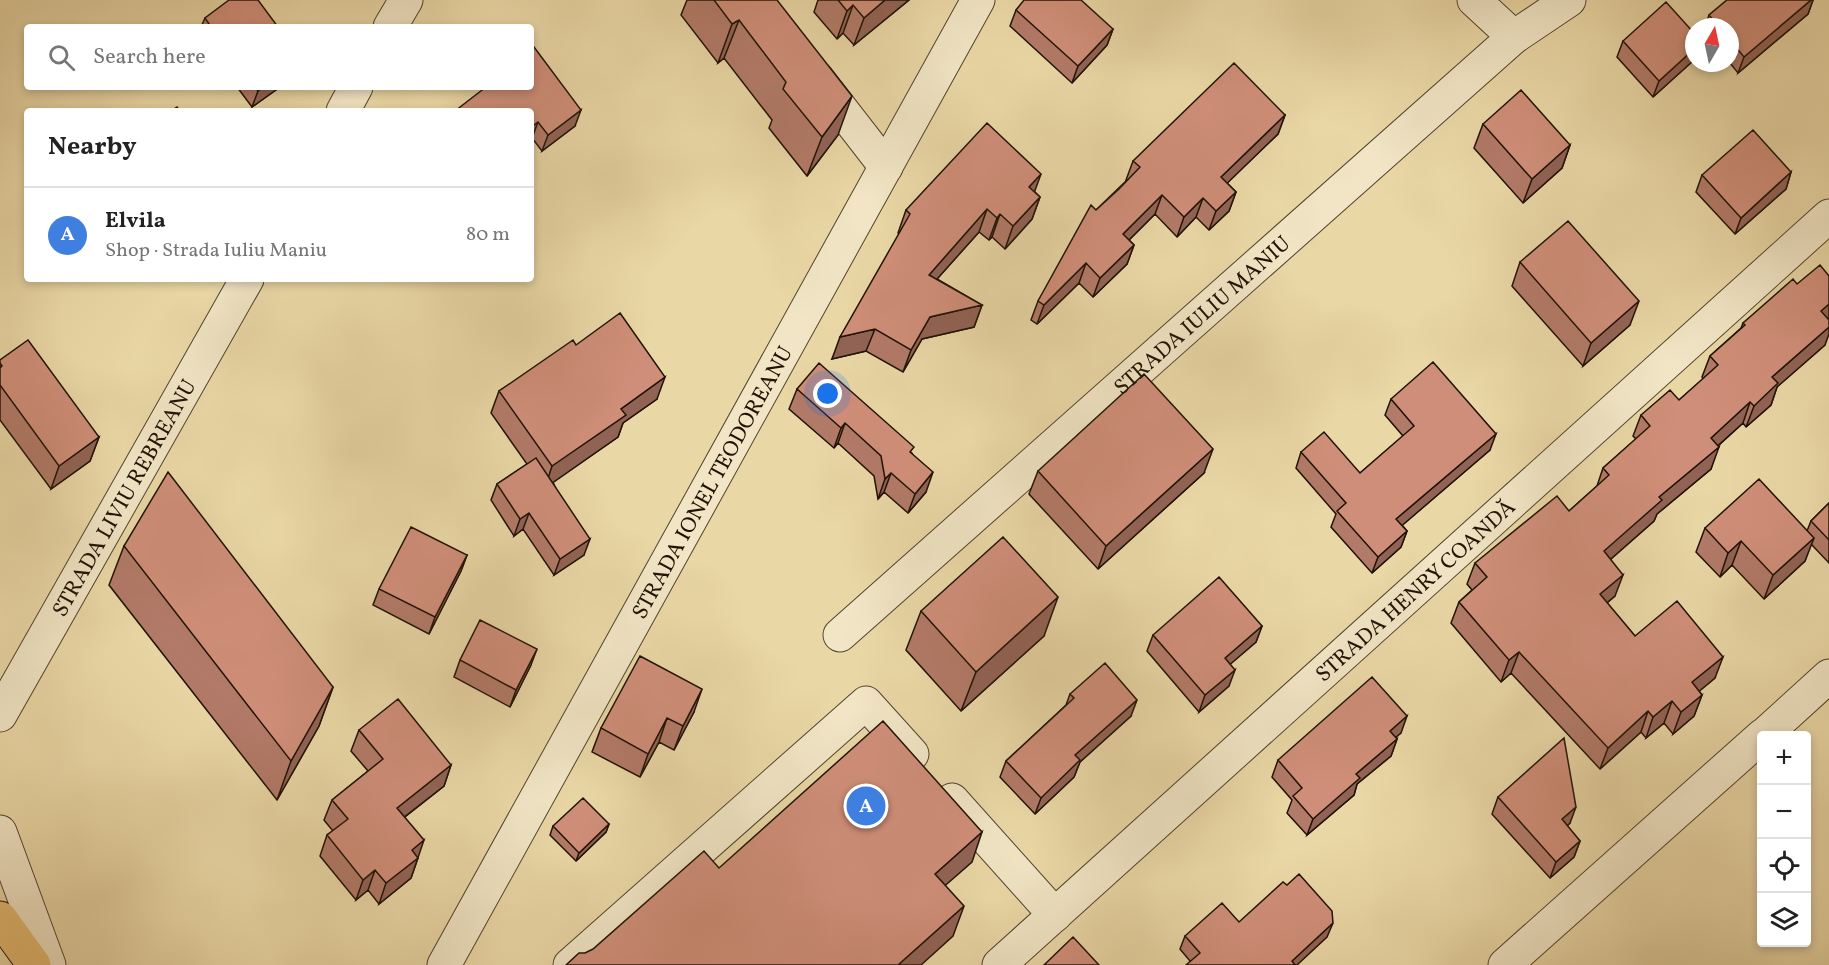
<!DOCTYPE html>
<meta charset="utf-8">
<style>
body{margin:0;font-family:Vollkorn,serif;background:#f2f2f2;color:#222}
.controls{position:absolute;right:18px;bottom:18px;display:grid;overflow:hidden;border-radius:6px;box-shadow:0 3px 9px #0003}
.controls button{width:54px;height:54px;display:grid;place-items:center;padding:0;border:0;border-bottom:2px solid #e0e0e0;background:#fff;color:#222;font:30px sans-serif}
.compass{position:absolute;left:1685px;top:18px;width:54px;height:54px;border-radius:50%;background:#fff;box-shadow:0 3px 9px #0003;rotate:9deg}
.you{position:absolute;left:828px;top:394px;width:21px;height:21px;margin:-15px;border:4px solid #fff;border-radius:50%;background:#1a73e8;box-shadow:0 0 0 9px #1a73e833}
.badge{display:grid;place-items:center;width:39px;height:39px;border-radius:50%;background:#8f2418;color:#fff;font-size:20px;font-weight:700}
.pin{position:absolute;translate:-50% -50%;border:3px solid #fff;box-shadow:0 2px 6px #0006}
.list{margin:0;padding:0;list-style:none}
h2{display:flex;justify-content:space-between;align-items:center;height:78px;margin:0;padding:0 24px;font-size:26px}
h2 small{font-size:20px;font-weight:400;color:#767676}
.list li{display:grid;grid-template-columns:39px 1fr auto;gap:18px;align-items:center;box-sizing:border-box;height:96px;padding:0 24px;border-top:2px solid #e0e0e0}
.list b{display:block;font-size:22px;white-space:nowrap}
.list p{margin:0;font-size:20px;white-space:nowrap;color:#767676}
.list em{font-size:20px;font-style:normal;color:#767676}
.icon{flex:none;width:33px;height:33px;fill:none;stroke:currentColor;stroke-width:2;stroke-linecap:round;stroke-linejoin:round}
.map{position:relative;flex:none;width:1829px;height:965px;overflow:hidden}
.search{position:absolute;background:#fff;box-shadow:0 3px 9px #0003;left:24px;top:24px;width:510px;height:66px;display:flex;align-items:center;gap:15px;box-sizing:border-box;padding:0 21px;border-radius:6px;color:#767676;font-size:22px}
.panel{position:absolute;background:#fff;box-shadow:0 3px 9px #0003;left:24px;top:108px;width:510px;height:174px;border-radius:6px}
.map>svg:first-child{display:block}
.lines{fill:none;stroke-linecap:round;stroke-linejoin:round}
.minor-casing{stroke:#52442d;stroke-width:35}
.major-casing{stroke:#201305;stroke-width:35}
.minor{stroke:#f1e5c5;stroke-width:33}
.major{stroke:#e5bc73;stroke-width:33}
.wall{fill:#b27a68;stroke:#201305;stroke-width:1.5}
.shaded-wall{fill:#916355;stroke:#201305;stroke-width:1.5}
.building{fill:#cf8e79;stroke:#201305;stroke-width:1.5}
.labels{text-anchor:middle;stroke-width:6;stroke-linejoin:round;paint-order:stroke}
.street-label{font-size:22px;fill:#201305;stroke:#f1e5c5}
</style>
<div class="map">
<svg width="1829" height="965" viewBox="0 0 1829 965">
<rect width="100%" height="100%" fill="#ead7a6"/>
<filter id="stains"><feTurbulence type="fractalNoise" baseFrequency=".00333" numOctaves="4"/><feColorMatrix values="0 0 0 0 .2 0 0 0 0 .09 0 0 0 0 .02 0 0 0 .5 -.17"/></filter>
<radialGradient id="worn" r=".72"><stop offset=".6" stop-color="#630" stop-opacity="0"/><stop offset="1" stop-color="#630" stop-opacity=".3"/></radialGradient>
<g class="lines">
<defs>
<g id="minor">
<path d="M1474 0 1514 37"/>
<path d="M390 27 406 0"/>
<path d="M817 78 886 167"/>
<path d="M343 111 356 87"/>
<path id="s1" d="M840 635 1514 37 1569 0"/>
<path id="s2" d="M0 715 247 279"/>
<path d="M1763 736 1829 676"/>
<path d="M952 800 1055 915"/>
<path d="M0 832 49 965"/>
<path id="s3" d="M444 965 978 0"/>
<path d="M570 965 866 703 912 754"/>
<path id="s4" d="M999 965 1829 216"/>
<path d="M1505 965 1762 736"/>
</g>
<path id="major" d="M0 918 34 965"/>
</defs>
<use href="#minor" class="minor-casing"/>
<use href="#major" class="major-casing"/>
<use href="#minor" class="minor"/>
<use href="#major" class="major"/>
</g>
<path class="wall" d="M687 0H777L838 135 807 176 769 128 772 120 724 58 718 63 681 15Z
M818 0H909L854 45 843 33 837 39 814 12Z
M1727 0H1813L1808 14 1738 73 1730 63V27H1705L1709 15Z
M1016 10 1113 29 1107 45 1072 83 1010 26Z
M205 18 278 27H201Z
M1694 33V60L1653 97 1617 57 1623 41Z
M237 87H280L252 107Z
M531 111 575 126 542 151 532 138Z
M1285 115 1278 134 1227 183 1236 192 1229 211 1209 230 1196 217 1177 237 1155 214 1129 240 1134 245 1127 264 1093 297 1079 283 1037 324 1031 320 1038 301 1096 210 1127 180H1126L1133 161Z
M1483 124 1570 145 1562 168 1523 203 1474 148Z
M1791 172 1786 189 1735 234 1696 192 1702 175Z
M1035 192 1040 197 1032 219 1005 249 992 237 989 240 979 232 937 279 982 305 974 327 922 339 903 372 866 351 832 359 899 234 898 233 906 210Z
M1520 262 1630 325 1583 366 1512 286Z
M1829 276V318L1828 319 1825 345 1777 387 1771 405 1746 427 1743 423 1718 446 1711 469 1657 514 1654 521 1611 559 1615 596 1607 603 1635 636 1715 678 1699 691 1702 695 1694 716 1673 734 1664 723 1646 738 1641 732 1600 769 1511 673 1501 682 1451 623 1459 602 1472 590 1467 584 1475 563 1569 511 1597 486 1603 468 1636 439 1633 436 1641 415 1679 400 1703 379 1702 377 1710 356 1741 328 1743 323 1797 284Z
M576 345 657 399 623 423 618 437 553 482 584 555 554 575 523 529 514 536 491 500 497 484 527 464 491 413 499 391Z
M0 360 99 437 90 461 51 489 0 420Z
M797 389 912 453 926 492 908 513 884 492 878 499 874 476 838 443 834 448 789 409Z
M1391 399 1490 450 1402 525 1407 531 1401 547 1372 573 1331 527 1336 514 1296 468 1301 452 1360 473 1403 436 1385 415Z
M1038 471 1204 473 1098 569 1029 494Z
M1829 503V563L1811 544 1805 561 1764 599 1732 565 1720 577 1696 552 1705 528 1807 531 1811 521Z
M124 546 333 687 319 726 277 800 109 585Z
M467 555 461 571 429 634 373 605 379 589Z
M921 611 1044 636 961 711 906 650Z
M1262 626 1256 642 1230 664 1229 686 1199 712 1147 651 1153 635Z
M460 660 531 665 510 707 454 677Z
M1070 694 1131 716 1080 762 1074 777 1035 814 1000 777 1006 761 1066 705Z
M694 712 674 750 659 742 640 777 592 752 601 728Z
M359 730 451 765 444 786 405 817 418 858 411 878 379 904 368 890 356 900 320 856 327 835 333 831 324 820 332 800 368 771 351 751Z
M1401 733 1395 737 1397 739 1391 756 1357 784 1354 795 1307 835 1287 813 1292 800 1272 777 1278 760Z
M1498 797 1570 823 1567 826 1580 841 1574 857 1550 878 1492 814Z
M609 824 606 832 576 861 550 835 553 826Z
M1185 936 1327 937 1190 961 1180 949Z"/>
<path class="shaded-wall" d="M885 0H909L854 45 864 18Z
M1811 0H1813L1808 14 1738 73 1744 57Z
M853 5 843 33 837 39 847 11Z
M739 20 724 58 718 63 732 24Z
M1113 29 1107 45 1072 83 1078 66Z
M1694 49V60L1653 97 1659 81Z
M263 87H280L252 107 258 91Z
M852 96 838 135 807 176 822 137Z
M581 110 575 126 542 151 548 135Z
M1285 115 1278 134 1214 196 1221 177Z
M538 122 532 138 531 139V127Z
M1570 145 1562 168 1523 203 1532 179Z
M1791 172 1786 189 1735 234 1741 218Z
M1041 174 1033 196 1029 187Z
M1236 192 1229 211 1209 230 1216 211Z
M1162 195 1155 214 1116 253 1123 234Z
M1040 197 1032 219 1005 249 1013 226Z
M1203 198 1196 217 1177 237 1184 217Z
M987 209 979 232 921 297 929 275Z
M1000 214 992 237 989 240 997 218Z
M1134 245 1127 264 1093 297 1100 278Z
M1086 263 1079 283 1037 324 1044 305Z
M1639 301 1630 325 1583 366 1591 343Z
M1829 304V318L1813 332 1821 311Z
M982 305 974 327 922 339 903 372 911 350 930 317Z
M1829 327V334L1825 345 1777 387 1771 405 1746 427 1754 406 1772 377Z
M875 329 866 351 832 359 840 337Z
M665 377 657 399 623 423 618 437 545 488 552 466 621 409Z
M1750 402 1743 423 1703 459 1711 438Z
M845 423 838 443 834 448 841 428Z
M1496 434 1490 450 1391 535 1396 519Z
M99 437 90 461 51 489 59 466Z
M1719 447 1711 469 1657 514 1654 521 1596 572 1604 551 1659 497Z
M1213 449 1204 473 1098 569 1106 546Z
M933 472 926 492 908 513 915 494Z
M891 473 884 492 878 499 885 479Z
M529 513 523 529 514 536 520 519Z
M1407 531 1401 547 1372 573 1378 557Z
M1814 538 1805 561 1764 599 1773 575Z
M590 539 584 555 554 575 560 559Z
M1741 541 1732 565 1720 577 1728 553Z
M467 555 461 571 429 634 435 617Z
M1623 575 1615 596 1592 615 1600 594Z
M1058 597 1044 636 961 711 976 672Z
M1262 626 1256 642 1219 674 1225 658Z
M537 649 531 665 510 707 516 690Z
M1519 652 1511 673 1501 682 1509 660Z
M1723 657 1715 678 1684 704 1692 682Z
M1235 670 1229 686 1199 712 1205 695Z
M333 687 319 726 277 800 291 761Z
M702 689 694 712 674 750 683 726Z
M1702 695 1694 716 1673 734 1681 712Z
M1137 700 1131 716 1080 762 1074 777 1035 814 1041 798 1075 755Z
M1672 701 1664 723 1646 738 1653 717Z
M1648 711 1641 732 1600 769 1608 748Z
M1407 716 1401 733 1384 747 1390 731Z
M667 718 659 742 640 777 648 754Z
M1397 739 1391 756 1357 784 1354 795 1307 835 1313 819 1356 774Z
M451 765 444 786 390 828 397 808Z
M1576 807 1570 823 1556 836 1562 819Z
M609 824 606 832 576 861 579 853Z
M982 832 972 862 924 904 935 874Z
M424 840 411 878 379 904 386 883 412 850Z
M1580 841 1574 857 1550 878 1556 862Z
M375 870 368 890 356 900 363 880Z
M964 906 953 936 921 965H898Z
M1333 923 1327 937 1297 965H1290L1292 961Z"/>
<path class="building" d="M229 0H258L278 27H211L205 18Z
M714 0H777L852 96 822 137 783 89 786 82 739 20 732 24Z
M838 0H885L864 18 853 5 847 11Z
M1024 0H1081L1113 29 1078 66 1016 10Z
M1727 0H1811L1744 57 1730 40V27H1719L1709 15Z
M1666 2 1694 33V49L1659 81 1623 41Z
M531 43 581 110 548 135 538 122 531 127V111H455L486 87H531Z
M1234 63 1285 115 1221 177 1236 192 1216 211 1203 198 1184 217 1162 195 1123 234 1134 245 1100 278 1086 263 1044 305 1038 301 1091 205 1096 210 1119 189 1140 167 1133 161Z
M255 87H263L258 91Z
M1521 90 1570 145 1532 179 1483 124Z
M177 107 180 111H171Z
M987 123 1041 174 1029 187 1040 197 1013 226 1000 214 997 218 987 209 929 275 982 305 930 317 911 350 875 329 840 337 910 214 906 210Z
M1753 130 1791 172 1741 218 1702 175Z
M1568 221 1639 301 1591 343 1520 262Z
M1820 265 1829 276V304L1821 311 1829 320V327L1772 377 1778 383 1754 406 1750 402 1711 438 1719 447 1659 497 1662 500 1604 551 1623 575 1600 594 1635 636 1677 601 1723 657 1692 682 1702 695 1681 712 1672 701 1653 717 1648 711 1608 748 1519 652 1509 660 1459 602 1487 577 1475 563 1557 496 1569 511 1609 475 1603 468 1650 426 1641 415 1670 390 1679 400 1718 365 1710 356 1745 325 1743 323 1793 279 1797 284Z
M620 313 665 377 621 409 626 415 552 466 499 391 573 340 576 345Z
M28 340 99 437 59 466 0 385V368L2 366 0 363V360Z
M1433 362 1496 434 1396 519 1407 531 1378 557 1337 511 1346 503 1301 452 1324 432 1360 473 1414 426 1391 399Z
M819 363 914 447 910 452 933 472 915 494 891 473 885 479 881 456 845 423 841 428 797 389Z
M1144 374 1213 449 1106 546 1038 471Z
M536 458 590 539 560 559 529 513 520 519 497 484Z
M168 472 333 687 291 761 124 546Z
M1759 479 1814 538 1773 575 1741 541 1728 553 1705 528Z
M1829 503V540L1811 521Z
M411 527 467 555 435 617 379 589Z
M1003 537 1058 597 976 672 921 611Z
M1219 577 1262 626 1225 658 1235 670 1205 695 1153 635Z
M480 620 537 649 516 690 460 660Z
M640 656 702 689 683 726 667 718 648 754 601 728Z
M1105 663 1137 700 1075 755 1080 760 1041 798 1006 761 1074 698 1070 694Z
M1372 677 1407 716 1390 731 1397 739 1356 774 1360 778 1313 819 1293 796 1302 788 1278 760Z
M398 699 451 765 397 808 424 840 412 850 418 858 386 883 375 870 363 880 327 835 348 819 332 800 383 759 359 730Z
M883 721 982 832 935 874 964 906 898 965H566L579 953H585L593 949 704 851 719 868Z
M1564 738 1576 807 1562 819 1580 841 1556 862 1498 797Z
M583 798 609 824 579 853 553 826Z
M1299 874 1332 911 1333 923 1292 961 1295 965H1186L1200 953 1185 936 1222 903 1239 922 1283 882 1287 885Z
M1073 937 1099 965H1044Z"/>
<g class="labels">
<g class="street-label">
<text dy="8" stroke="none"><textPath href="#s1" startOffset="483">STRADA IULIU MANIU</textPath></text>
<text dy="8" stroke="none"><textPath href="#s3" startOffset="552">STRADA IONEL TEODOREANU</textPath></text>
<text dy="8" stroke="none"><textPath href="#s2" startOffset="250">STRADA LIVIU REBREANU</textPath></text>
<text dy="8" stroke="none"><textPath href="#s4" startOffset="560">STRADA HENRY COANDĂ</textPath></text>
</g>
</g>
<rect width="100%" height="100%" filter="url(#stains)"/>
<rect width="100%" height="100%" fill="url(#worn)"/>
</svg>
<div class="controls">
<button>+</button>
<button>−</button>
<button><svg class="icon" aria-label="locate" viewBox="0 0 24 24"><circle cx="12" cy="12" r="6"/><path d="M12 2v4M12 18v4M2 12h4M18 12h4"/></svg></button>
<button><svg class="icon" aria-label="layers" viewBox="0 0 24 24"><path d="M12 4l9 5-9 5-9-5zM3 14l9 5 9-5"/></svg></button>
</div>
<svg class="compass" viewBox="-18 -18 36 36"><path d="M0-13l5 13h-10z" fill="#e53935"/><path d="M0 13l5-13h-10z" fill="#767676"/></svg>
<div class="you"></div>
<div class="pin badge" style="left:866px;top:806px;background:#3f7fe0">A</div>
<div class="search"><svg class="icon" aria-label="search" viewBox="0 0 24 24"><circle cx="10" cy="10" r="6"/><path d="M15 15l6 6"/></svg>Search here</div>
<section class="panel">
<h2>Nearby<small></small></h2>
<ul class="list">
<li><span class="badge" style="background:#3f7fe0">A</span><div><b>Elvila</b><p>Shop · Strada Iuliu Maniu</p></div><em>80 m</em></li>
</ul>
</section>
</div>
